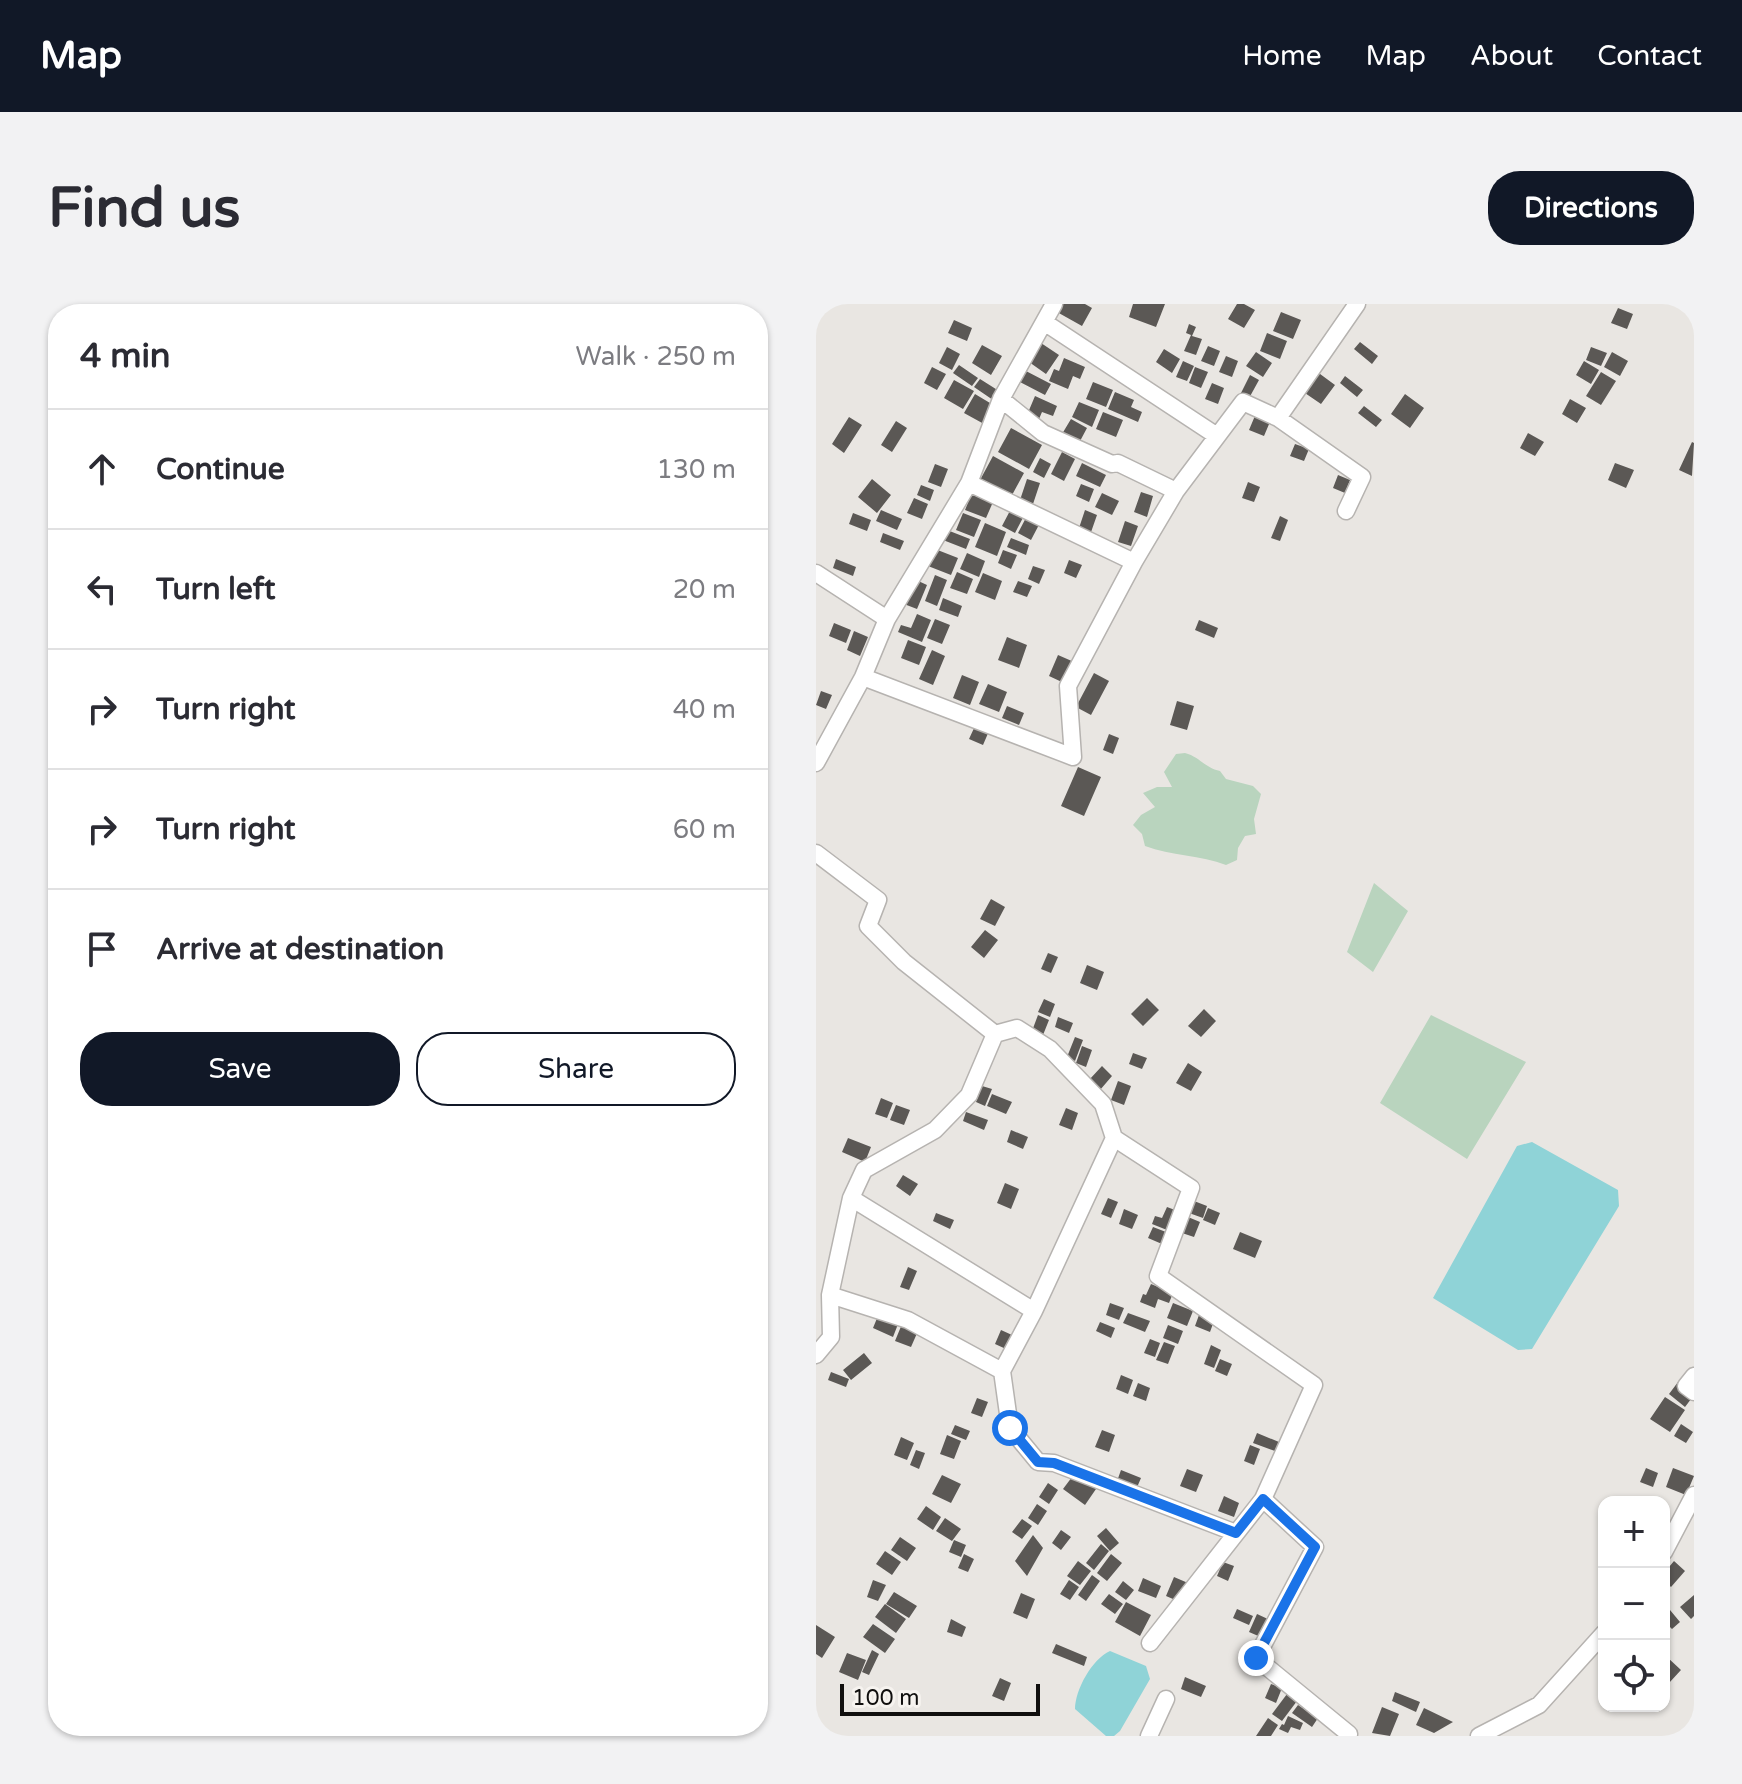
<!DOCTYPE html>
<meta charset="utf-8">
<style>
body{margin:0;font-family:"Varela Round",sans-serif;background:#f2f2f3;color:#2b2b33}
.controls{position:absolute;right:24px;bottom:24px;display:grid;overflow:hidden;border-radius:16px;box-shadow:0 2px 6px #0004}
.controls button{width:72px;height:72px;display:grid;place-items:center;padding:0;border:0;border-bottom:2px solid #e1e1e2;background:#fff;color:#2b2b33;font:40px sans-serif}
.scale{position:absolute;left:24px;bottom:20px;width:200px;box-sizing:border-box;padding-left:8px;border:4px solid #100f0e;border-top:0;font-size:22px;line-height:28px;white-space:nowrap;color:#100f0e;-webkit-text-stroke:6px #f6f3ef;paint-order:stroke}
.stop{position:absolute;width:24px;height:24px;margin:-18px;border:6px solid #1a73e8;border-radius:50%;background:#fff}
.stop.end{background:#1a73e8;border-color:#fff;box-shadow:0 2px 8px #0008}
.list{margin:0;padding:0;list-style:none}
h2{display:flex;justify-content:space-between;align-items:center;height:104px;margin:0;padding:0 32px;font-size:34px}
h2 small{font-size:26px;font-weight:400;color:#7c7c81}
.list li{display:grid;grid-template-columns:52px 1fr auto;gap:24px;align-items:center;box-sizing:border-box;height:120px;padding:0 32px;border-top:2px solid #e1e1e2}
.list b{display:block;font-size:30px;white-space:nowrap}
.list em{font-size:26px;font-style:normal;color:#7c7c81}
.actions{display:flex;gap:16px;padding:24px 32px}
.actions a{flex:1;padding:18px 0;border:2px solid #111827;border-radius:32px;text-align:center;font-size:28px;color:#111827}
.actions .main{background:#111827;color:#fff}
.icon{flex:none;width:44px;height:44px;fill:none;stroke:currentColor;stroke-width:2;stroke-linecap:round;stroke-linejoin:round}
.map{position:relative;flex:none;width:878px;height:1432px;overflow:hidden;border-radius:32px}
header{display:flex;align-items:center;gap:48px;box-sizing:border-box;height:112px;padding:0 40px;background:#111827;color:#fff}
header strong{font-size:38px}
nav{display:flex;gap:44px;margin-inline-start:auto;font-size:28px}
.intro{display:flex;align-items:center;justify-content:space-between;box-sizing:border-box;height:192px;padding:0 48px}
h1{margin:0;font-size:56px}
.button{padding:20px 36px;border-radius:32px;background:#111827;color:#fff;font-size:28px;font-weight:700}
main{display:flex;gap:48px;padding:0 48px}
aside{flex:1;background:#fff;border-radius:32px;box-shadow:0 2px 6px #0004}
.map>svg:first-child{display:block}
.green{fill:#b9d4be}
.water{fill:#8fd3d7}
.building{fill:#5b5855}
.lines{fill:none;stroke-linecap:round;stroke-linejoin:round}
.minor-casing{stroke:#b6b3b0;stroke-width:19}
.minor{stroke:#fff;stroke-width:16}
.route{stroke:#1a73e8;stroke-width:10}
</style>
<header>
<strong>Map</strong>
<nav><a>Home</a><a>Map</a><a>About</a><a>Contact</a></nav>
</header>
<div class="intro"><h1>Find us</h1><a class="button">Directions</a></div>
<main>
<aside>
<h2>4 min<small>Walk · 250 m</small></h2>
<ul class="list">
<li><svg class="icon" aria-label="ahead" viewBox="0 0 24 24"><path d="M12 20V5M6 11l6-6 6 6"/></svg><div><b>Continue</b></div><em>130 m</em></li>
<li><svg class="icon" aria-label="left" viewBox="0 0 24 24"><path d="M17 20v-9H6M10 6l-5 5 5 5"/></svg><div><b>Turn left</b></div><em>20 m</em></li>
<li><svg class="icon" aria-label="right" viewBox="0 0 24 24"><path d="M7 20v-9h11M14 6l5 5-5 5"/></svg><div><b>Turn right</b></div><em>40 m</em></li>
<li><svg class="icon" aria-label="right" viewBox="0 0 24 24"><path d="M7 20v-9h11M14 6l5 5-5 5"/></svg><div><b>Turn right</b></div><em>60 m</em></li>
<li><svg class="icon" aria-label="arrive" viewBox="0 0 24 24"><path d="M6 21V4h12l-3 4 3 4H6"/></svg><div><b>Arrive at destination</b></div></li>
</ul>
<div class="actions"><a class="main">Save</a><a>Share</a></div>
</aside>
<div class="map">
<svg width="878" height="1432" viewBox="0 0 878 1432">
<rect width="100%" height="100%" fill="#e9e6e2"/>
<path class="green" d="M369 449C384 453 389 464 404 467L410 475 437 482 445 490 438 515 440 530 429 532 422 544 421 556 410 561C385 551 355 552 329 542L326 530 317 521 325 511 339 503 327 489 341 483H356L348 468 360 450Z
M558 579 592 607 557 668 531 648Z
M615 711 710 758 651 855 564 799Z"/>
<path class="water" d="M716 838 802 886 803 902 716 1045 702 1046 617 994 701 842Z
M294 1347 330 1362 334 1375 304 1427 298 1432H290L259 1405C259 1386 276 1355 294 1347Z"/>
<path class="building" d="M245 0H269L276 4 266 22 241 8Z
M317 0H349L340 23 313 13Z
M421 0H428L439 6 428 24 412 15Z
M802 4 817 10 811 25 795 19Z
M465 8 485 16 477 35 457 27Z
M138 16 156 24 151 37 132 29Z
M373 20 380 23 376 32 386 35 380 51 368 47 375 31 370 29Z
M451 29 471 37 464 55 444 47Z
M544 38 562 52 556 60 538 45Z
M225 39 243 51 230 70 213 58Z
M166 41 186 52 175 71 156 59Z
M392 42 404 47 398 62 385 57Z
M131 43 144 50 136 66 123 59Z
M775 43 791 49 785 62 770 56Z
M348 45 364 55 356 69 340 58Z
M440 48 456 59 447 73 430 62Z
M796 48 812 57 804 72 788 63Z
M410 52 422 57 416 73 403 68Z
M248 54 269 63 264 75 257 72 252 85 233 77 238 65 243 67Z
M367 57 378 62 371 77 360 73Z
M768 57 783 66 775 80 760 71Z
M143 61 162 74 156 82 137 69Z
M116 63 130 70 121 86 108 79Z
M379 63 392 68 385 84 373 79Z
M208 66 235 80 229 91 202 77Z
M500 67 519 81 505 100 486 87Z
M785 68 800 77 785 101 770 92Z
M434 71 443 76 432 96 424 91Z
M529 72 547 86 541 93 524 79Z
M164 75 183 87 177 96 158 83Z
M138 76 158 87 147 105 128 94Z
M277 78 297 86 290 103 270 95Z
M396 79 408 84 402 100 389 95Z
M299 88 318 96 315 103 326 108 322 118 292 105Z
M159 90 179 102 168 120 148 109Z
M589 90 608 104 594 124 575 110Z
M219 92 241 102 237 112 226 108 223 115 211 111Z
M754 95 770 104 761 119 746 110Z
M263 98 283 106 276 123 256 113Z
M548 102 566 116 560 123 542 109Z
M441 107 456 113 448 132 433 126Z
M287 108 307 116 300 133 280 125Z
M33 113 46 121 28 149 16 140Z
M255 115 271 124 263 139 246 130Z
M80 117 91 124 76 148 65 141Z
M195 124 226 141 213 165 182 148Z
M712 129 728 138 719 152 704 144Z
M876 138 878 139 876 172 863 166Z
M479 140 493 145 488 157 474 152Z
M246 148 259 155 248 177 235 170Z
M177 152 208 169 195 193 164 176Z
M224 154 235 160 228 174 217 168Z
M266 159 290 171 284 183 260 172Z
M799 159 818 166 810 184 792 176Z
M119 160 132 165 125 183 112 178Z
M522 171 534 176 529 189 517 184Z
M56 175 75 191 61 209 42 193Z
M211 175 224 179 217 200 204 196Z
M432 178 444 183 438 198 426 194Z
M265 180 278 185 273 198 260 192Z
M105 181 118 186 114 197 101 191Z
M325 188 337 192 331 213 318 208Z
M156 189 177 198 170 214 149 206Z
M286 189 303 197 296 211 279 203Z
M98 194 112 200 106 215 91 209Z
M197 201 210 208 199 229 186 222Z
M65 206 86 215 81 226 60 217Z
M269 206 281 211 274 231 262 227Z
M213 208 226 215 215 236 202 229Z
M37 209 55 216 51 227 33 220Z
M147 209 165 216 158 233 140 226Z
M464 212 472 216 464 237 455 234Z
M309 217 322 222 315 242 302 238Z
M169 219 190 228 181 252 159 243Z
M131 226 154 235 150 245 127 236Z
M67 229 88 237 84 246 64 238Z
M195 234 213 241 210 251 191 243Z
M119 245 142 254 135 271 112 262Z
M187 246 201 251 195 265 182 259Z
M151 249 169 257 163 273 144 265Z
M20 255 40 263 37 272 17 264Z
M253 256 266 261 260 274 248 269Z
M217 262 229 266 223 280 212 275Z
M141 268 157 275 151 290 134 284Z
M167 269 186 277 179 296 159 288Z
M119 271 131 276 121 302 109 297Z
M98 275 111 281 101 305 88 300Z
M202 277 216 282 211 293 197 288Z
M127 294 146 302 142 313 123 306Z
M101 310 115 316 106 338 82 328 85 321 95 324Z
M119 315 134 321 126 340 111 334Z
M383 316 402 324 398 334 379 326Z
M18 319 35 326 30 339 13 332Z
M38 327 52 333 44 352 31 346Z
M191 333 211 341 203 364 182 356Z
M92 336 110 343 103 361 85 354Z
M116 346 129 352 117 381 103 375Z
M242 351 258 358 248 379 233 372Z
M278 369 293 377 275 411 260 403Z
M146 371 163 378 154 401 137 394Z
M172 380 191 388 183 408 163 400Z
M5 387 16 391 10 405 0 401Z
M361 397 378 402 371 426 354 421Z
M191 402 208 409 203 421 186 414Z
M159 422 173 427 167 441 153 435Z
M293 430 303 434 297 450 287 446Z
M262 463 285 473 268 512 245 502Z
M175 595 189 603 179 622 164 615Z
M169 626 182 636 168 654 155 643Z
M232 649 242 653 235 669 225 665Z
M271 661 288 668 281 686 264 679Z
M331 694 343 706 327 722 315 710Z
M228 695 239 700 234 713 222 708Z
M388 705 400 717 385 733 372 722Z
M222 711 233 716 227 731 216 727Z
M242 713 257 719 253 729 239 723Z
M259 733 267 736 259 757 251 753Z
M266 742 276 746 270 763 260 759Z
M317 749 331 754 326 765 313 760Z
M372 759 386 768 375 787 360 779Z
M286 762 296 772 284 786 273 776Z
M302 777 315 782 308 801 295 796Z
M166 782 176 785 169 802 160 798Z
M176 790 196 798 190 810 171 802Z
M65 794 77 799 71 814 59 810Z
M80 801 94 806 88 821 74 816Z
M250 804 262 809 256 826 243 821Z
M150 808 172 816 168 826 147 817Z
M195 826 212 833 207 845 191 838Z
M32 834 55 843 49 858 26 848Z
M87 871 102 880 94 892 80 882Z
M189 879 203 885 195 905 181 899Z
M292 894 302 898 295 914 285 910Z
M378 897 391 902 387 914 373 909Z
M351 903 359 906 351 926 336 920 339 912 346 914Z
M392 904 404 909 399 921 387 916Z
M308 905 322 911 316 925 303 920Z
M120 909 138 916 134 925 117 917Z
M372 913 384 918 378 933 366 929Z
M337 923 350 928 346 940 332 934Z
M424 928 446 937 439 954 417 945Z
M92 963 101 967 93 986 84 983Z
M335 980 357 989 353 999 342 995 339 1004 324 998 327 990 330 991Z
M294 999 308 1004 303 1016 290 1011Z
M357 999 377 1007 371 1022 351 1014Z
M64 1007 84 1015 77 1033 57 1024Z
M312 1009 334 1017 329 1028 307 1019Z
M383 1011 398 1017 394 1028 379 1022Z
M284 1018 299 1024 295 1034 280 1027Z
M86 1020 102 1027 95 1043 79 1037Z
M352 1021 367 1027 362 1040 347 1034Z
M185 1026 196 1031 190 1045 179 1040Z
M334 1035 344 1039 339 1053 328 1049Z
M348 1038 359 1042 352 1060 340 1056Z
M395 1041 405 1046 398 1064 388 1060Z
M48 1049 56 1059 35 1076 27 1066Z
M404 1055 416 1060 411 1072 399 1067Z
M15 1068 33 1075 30 1083 12 1076Z
M305 1071 317 1076 312 1090 300 1085Z
M862 1078 878 1091 869 1103 853 1090Z
M322 1079 334 1084 330 1097 317 1092Z
M849 1093 869 1106 854 1128 834 1115Z
M161 1094 172 1098 166 1113 155 1109Z
M865 1120 877 1128 870 1139 858 1132Z
M139 1121 154 1127 150 1136 135 1130Z
M286 1126 299 1131 293 1148 279 1143Z
M441 1129 463 1138 459 1147 437 1139Z
M131 1131 145 1137 138 1155 124 1150Z
M85 1133 98 1139 91 1156 78 1151Z
M434 1141 444 1145 438 1161 428 1157Z
M100 1146 109 1149 103 1165 94 1161Z
M830 1164 842 1169 837 1183 824 1178Z
M857 1164 878 1172 870 1191 850 1183Z
M371 1165 387 1171 380 1188 364 1182Z
M305 1166 325 1174 319 1188 300 1180Z
M259 1169 280 1185 269 1201 247 1185Z
M126 1171 145 1180 135 1199 116 1190Z
M232 1179 242 1186 233 1200 223 1193Z
M408 1192 423 1199 418 1213 402 1207Z
M221 1200 231 1207 222 1221 212 1214Z
M110 1202 125 1213 117 1226 101 1215Z
M129 1214 145 1225 136 1237 120 1227Z
M206 1215 216 1222 206 1235 196 1228Z
M290 1224 303 1239 294 1247 281 1232Z
M245 1226 255 1233 245 1246 236 1239Z
M217 1231 227 1244 211 1272 199 1257Z
M84 1233 100 1244 91 1257 75 1246Z
M138 1236 150 1241 145 1253 133 1248Z
M285 1240 293 1247 278 1266 270 1259Z
M69 1247 85 1258 76 1271 60 1260Z
M148 1250 158 1255 152 1268 142 1264Z
M295 1250 306 1259 291 1277 281 1269Z
M262 1257 275 1267 264 1281 251 1272Z
M858 1257 869 1267 855 1283 848 1276V1269Z
M407 1258 418 1262 412 1277 401 1272Z
M276 1271 284 1277 270 1297 262 1291Z
M358 1273 372 1279 364 1298 350 1292Z
M327 1274 345 1282 340 1294 322 1287Z
M57 1276 70 1281 62 1297 51 1293Z
M253 1276 263 1283 254 1296 244 1290Z
M307 1277 318 1286 310 1296 299 1288Z
M78 1288 101 1302 93 1314 70 1300Z
M205 1289 219 1295 211 1315 197 1309Z
M293 1290 307 1300 299 1310 285 1300Z
M878 1291V1312L875 1315 864 1303Z
M310 1298 335 1311 324 1332 299 1318Z
M69 1300 90 1315 80 1329 59 1313Z
M421 1305 437 1312 433 1321 417 1314Z
M854 1306 864 1318 856 1325 853 1322 848 1329V1318L853 1322 848 1316V1311Z
M441 1310 454 1316 447 1334 433 1328Z
M135 1315 150 1323 146 1333 131 1328Z
M57 1320 79 1335 69 1349 47 1333Z
M0 1321 19 1333 6 1354 0 1350Z
M240 1340 271 1353 268 1362 236 1349Z
M56 1346 63 1350 53 1371 46 1368Z
M31 1349 50 1356 42 1376 23 1368Z
M851 1353 865 1366 853 1379 848 1375V1357Z
M369 1373 390 1382 385 1393 365 1385Z
M184 1374 195 1379 188 1397 176 1392Z
M455 1380 466 1384 460 1399 449 1394Z
M579 1388 604 1398 600 1408 576 1397Z
M471 1390 481 1397 466 1417 456 1410Z
M482 1401 502 1414 496 1423 476 1409Z
M566 1403 583 1410 574 1432 556 1429Z
M608 1404 637 1418 618 1429 600 1421Z
M472 1412 487 1419 484 1426 475 1423 472 1429 463 1425 466 1420 468 1421Z
M452 1414 462 1421 455 1432H440Z"/>
<g class="lines">
<defs>
<path id="minor" d="M228 18 401 132
M185 95 227 129 296 160 302 159 360 187
M462 114 546 173 530 207
M153 179 318 258
M0 269 71 315
M47 373 257 453 252 382 318 258 360 187 427 98 462 114 541 0
M0 459 47 373 71 315 153 179 185 95 238 0
M0 549 62 596 52 622 88 658 179 730 201 724 234 745 287 800 298 834 375 884 342 972 498 1081 447 1195 499 1243 440 1354 533 1430
M35 894 218 1007
M14 991 92 1016 186 1067 218 1007 298 834
M0 1051 15 1033 14 991 35 894 48 866 119 826 153 791 179 730
M186 1067 194 1124 222 1158 238 1159 420 1229
M878 1072 870 1082 878 1088
M848 1248 878 1191
M334 1339 447 1195
M333 1432 350 1395
M663 1432 723 1401 788 1329"/>
</defs>
<use href="#minor" class="minor-casing"/>
<use href="#minor" class="minor"/>
</g>
<g class="lines">
<path class="route" d="M194 1124 222 1158 238 1159 420 1229 447 1195 499 1243 440 1354"/>
</g>
</svg>
<div class="controls">
<button>+</button>
<button>−</button>
<button><svg class="icon" aria-label="locate" viewBox="0 0 24 24"><circle cx="12" cy="12" r="6"/><path d="M12 2v4M12 18v4M2 12h4M18 12h4"/></svg></button>
</div>
<div class="scale">100 m</div>
<div class="stop" style="left:194px;top:1124px"></div>
<div class="stop end" style="left:440px;top:1354px"></div>
</div>
</main>
